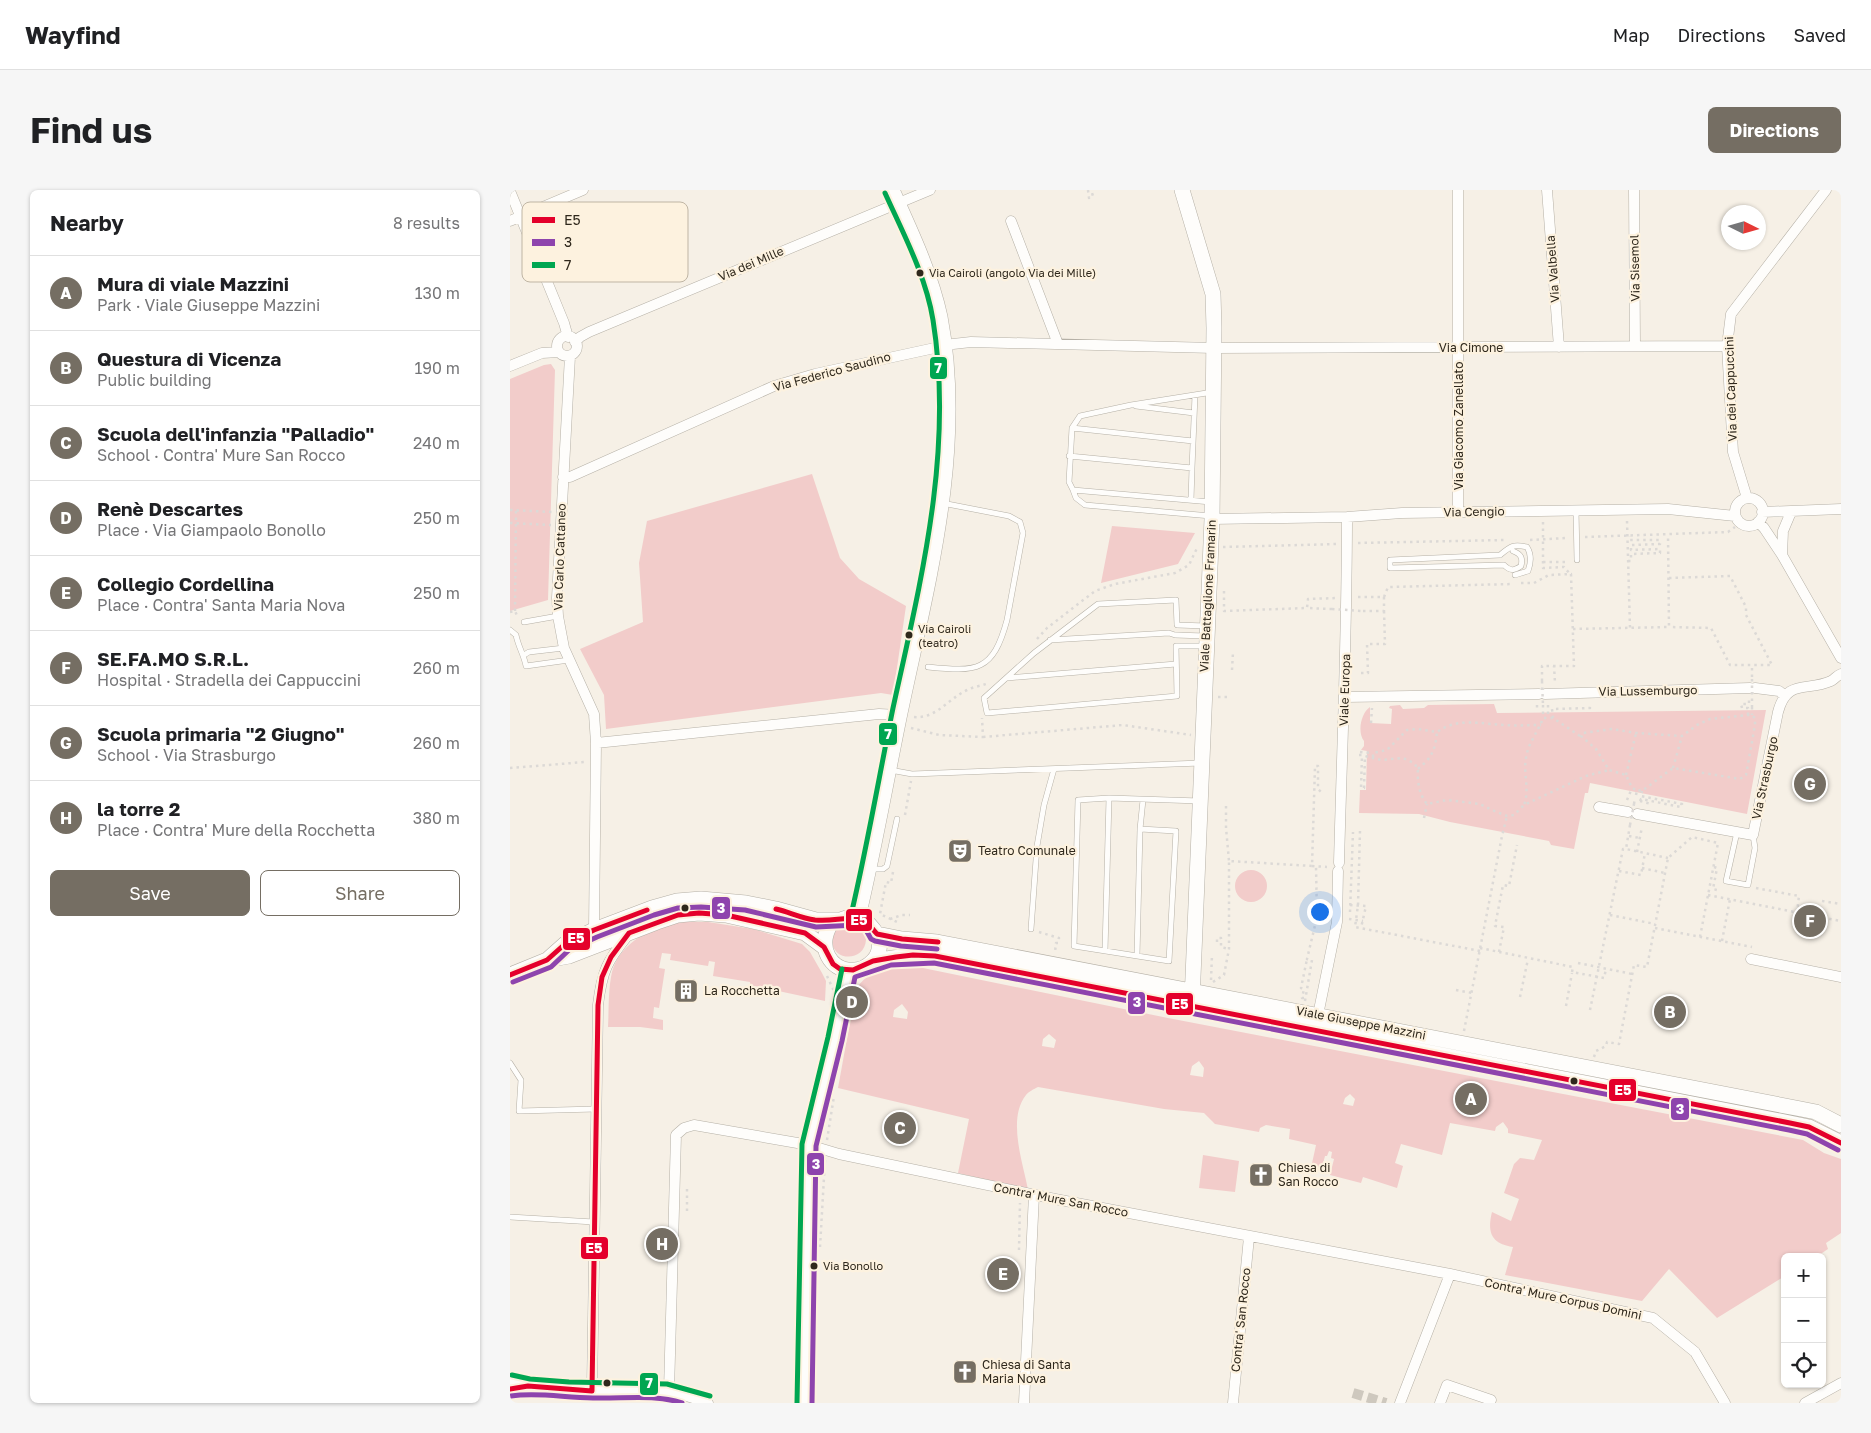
<!DOCTYPE html>
<meta charset="utf-8">
<style>
body{margin:0;font-family:"Golos Text",sans-serif;background:#f6f6f6;color:#202124}
.controls{position:absolute;right:15px;bottom:15px;display:grid;overflow:hidden;border-radius:8px;box-shadow:0 1px 4px #0004}
.controls button{width:45px;height:45px;display:grid;place-items:center;padding:0;border:0;border-bottom:1px solid #e0e0e0;background:#fff;color:#202124;font:25px sans-serif}
.compass{position:absolute;left:1211px;top:15px;width:45px;height:45px;border-radius:50%;background:#fff;box-shadow:0 1px 4px #0004;rotate:95deg}
.you{position:absolute;left:809px;top:721px;width:18px;height:18px;margin:-12px;border:4px solid #fff;border-radius:50%;background:#1a73e8;box-shadow:0 0 0 8px #1a73e833}
.badge{display:grid;place-items:center;width:32px;height:32px;border-radius:50%;background:#756e63;color:#fff;font-size:16px;font-weight:700}
.pin{position:absolute;translate:-50% -50%;border:2px solid #fff;box-shadow:0 1px 5px #0006}
.list{margin:0;padding:0;list-style:none}
h2{display:flex;justify-content:space-between;align-items:center;height:65px;margin:0;padding:0 20px;font-size:21px}
h2 small{font-size:16px;font-weight:400;color:#757577}
.list li{display:grid;grid-template-columns:32px 1fr auto;gap:15px;align-items:center;box-sizing:border-box;height:75px;padding:0 20px;border-top:1px solid #e0e0e0}
.list b{display:block;font-size:19px;white-space:nowrap}
.list p{margin:0;font-size:16px;white-space:nowrap;color:#757577}
.list em{font-size:16px;font-style:normal;color:#757577}
.actions{display:flex;gap:10px;padding:15px 20px}
.actions a{flex:1;padding:11px 0;border:1px solid #756e63;border-radius:8px;text-align:center;font-size:18px;color:#756e63}
.actions .main{background:#756e63;color:#fff}
.icon{flex:none;width:28px;height:28px;fill:none;stroke:currentColor;stroke-width:2;stroke-linecap:round;stroke-linejoin:round}
.map{position:relative;flex:none;width:1331px;height:1213px;overflow:hidden;border-radius:8px}
header{display:flex;align-items:center;gap:30px;box-sizing:border-box;height:70px;padding:0 25px;background:#fff;border-bottom:1px solid #e0e0e0}
header strong{font-size:24px}
nav{display:flex;gap:28px;margin-inline-start:auto;font-size:18px}
.intro{display:flex;align-items:center;justify-content:space-between;box-sizing:border-box;height:120px;padding:0 30px}
h1{margin:0;font-size:35px}
.button{padding:12px 22px;border-radius:8px;background:#756e63;color:#fff;font-size:18px;font-weight:700}
main{display:flex;gap:30px;padding:0 30px}
aside{flex:1;background:#fff;border-radius:8px;box-shadow:0 1px 4px #0004}
.map>svg:first-child{display:block}
.green{fill:#f2ccca;fill-rule:evenodd}
.lines{fill:none;stroke-linecap:round;stroke-linejoin:round}
.street-tunnel{stroke:#cec8be;stroke-width:10;stroke-dasharray:10 5;stroke-linecap:butt}
.lane-casing{stroke:#b5b0a6;stroke-width:6}
.street-casing{stroke:#b5b0a6;stroke-width:11}
.secondary-casing{stroke:#b5b0a6;stroke-width:16}
.path{stroke:#dcd9d6;stroke-width:2.5;stroke-dasharray:2.5 4;stroke-linecap:butt}
.lane{stroke:#fefdfb;stroke-width:5}
.street{stroke:#fefdfb;stroke-width:10}
.secondary{stroke:#fefdfb;stroke-width:15}
.path-bridge{stroke:#dcd9d6;stroke-width:2.5;stroke-dasharray:2.5 4;stroke-linecap:butt}
.bus-1-casing{stroke:#fdf2df;stroke-width:9}
.bus-2-casing{stroke:#fdf2df;stroke-width:9}
.bus-3-casing{stroke:#fdf2df;stroke-width:9}
.bus-1{stroke:#e4002b;stroke-width:5}
.bus-2{stroke:#8e44ad;stroke-width:5}
.bus-3{stroke:#00a651;stroke-width:5}
.bus-dot{fill:#2f281c;stroke:#fdf2df;stroke-width:2}
.labels{text-anchor:middle;stroke-width:4.5;stroke-linejoin:round;paint-order:stroke}
.bus-label{font-size:11px;fill:#2f281c;stroke:#fdf2df;text-anchor:start}
.street-label{font-size:12px;fill:#2f281c;stroke:#fdf2df}
.poi-label{font-size:12px;fill:#2f281c;stroke:#fdf2df;text-anchor:start}
.key{fill:#fdf2df;stroke:#bfb5a4;stroke-width:1}
.key-label{font-size:14px;fill:#2f281c}
.line-badge{stroke:#fdf2df;stroke-width:2}
.badge-label{font-size:14px;text-anchor:middle;font-weight:bold;fill:#fff}
</style>
<header>
<strong>Wayfind</strong>
<nav><a>Map</a><a>Directions</a><a>Saved</a></nav>
</header>
<div class="intro"><h1>Find us</h1><a class="button">Directions</a></div>
<main>
<aside>
<h2>Nearby<small>8 results</small></h2>
<ul class="list">
<li><span class="badge">A</span><div><b>Mura di viale Mazzini</b><p>Park · Viale Giuseppe Mazzini</p></div><em>130 m</em></li>
<li><span class="badge">B</span><div><b>Questura di Vicenza</b><p>Public building</p></div><em>190 m</em></li>
<li><span class="badge">C</span><div><b>Scuola dell'infanzia &quot;Palladio&quot;</b><p>School · Contra' Mure San Rocco</p></div><em>240 m</em></li>
<li><span class="badge">D</span><div><b>Renè Descartes</b><p>Place · Via Giampaolo Bonollo</p></div><em>250 m</em></li>
<li><span class="badge">E</span><div><b>Collegio Cordellina</b><p>Place · Contra' Santa Maria Nova</p></div><em>250 m</em></li>
<li><span class="badge">F</span><div><b>SE.FA.MO S.R.L.</b><p>Hospital · Stradella dei Cappuccini</p></div><em>260 m</em></li>
<li><span class="badge">G</span><div><b>Scuola primaria &quot;2 Giugno&quot;</b><p>School · Via Strasburgo</p></div><em>260 m</em></li>
<li><span class="badge">H</span><div><b>la torre 2</b><p>Place · Contra' Mure della Rocchetta</p></div><em>380 m</em></li>
</ul>
<div class="actions"><a class="main">Save</a><a>Share</a></div>
</aside>
<div class="map">
<svg width="1331" height="1213" viewBox="0 0 1331 1213">
<rect width="100%" height="100%" fill="#f6f0e6"/>
<path class="green" d="M41 174 45 180 38 410 0 421V189L34 175Z
M302 284 330 368 349 389 396 416 383 505 371 503 96 539 94 505 70 459 133 432 129 373 137 331Z
M602 336 685 343 668 374 591 393Z
M984 514 987 523 1256 520 1237 624 1080 593 1078 603H1075L1064 659 1041 655 1039 651 940 632 909 624 849 623 850 600H856L857 561 851 560 854 556V551C847 542 851 523 860 517V533L881 534 882 519 879 518 880 516 890 515 893 519 914 518 918 515Z
M725 696a16 16 0 1 1 32 0a16 16 0 1 1-32 0Z
M198 732 243 739 292 754 300 762 312 783 316 791 315 811 240 795V792L203 786 205 772 199 771 198 776 160 770 161 764 152 763 149 778 155 779 149 818 144 817 143 828 153 830V840L130 837H98C99 819 98 800 102 782 109 756 137 738 163 733 174 731 187 732 198 732Z
M346 734C352 738 356 743 356 750 354 777 309 770 326 737Z
M383 774 408 777 658 828 1293 950 1314 963 1331 969V1043L1316 1053 1318 1059 1306 1067H1275V1086L1207 1128 1159 1079 1132 1111 995 1085 1003 1057C981 1054 977 1042 982 1022L1001 1031 1009 1009 994 1003 1004 974 1010 968 1024 970 1032 950 998 943V939L993 932 986 937 985 941 940 933 932 965 891 954 885 973 893 976 887 998 853 987 851 993 820 985 824 969 821 968 822 962 819 961 817 966H815L811 981 801 978 806 955 779 949 780 939 756 935 750 938 749 942 705 934 694 923 654 919 528 897C524 899 518 902 516 905 497 929 513 972 518 1000L448 983 459 929 328 898 346 799C355 785 368 780 383 774ZM392 814 398 822 397 829 383 827 384 820ZM539 844 546 850 544 858 532 856 533 849ZM689 871 694 878 693 887 680 885 682 876ZM840 904 845 909 843 916 833 914 835 908Z
M693 965 729 971 725 1002 689 998Z"/>
<g class="lines">
<path class="street-tunnel" d="M843 1203 876 1213"/>
<defs>
<path id="lane" d="M626 216 684 223
M562 238 683 251
M559 266 682 278 681 310
M682 278 685 205
M563 300 566 308 575 315 701 326
M701 312 563 300 559 292 562 238 570 226 621 215 703 202
M1066 320 1067 370
M1003 361C1011 364 1013 368 1011 376 1004 381 1000 381 994 375L880 378V370L990 365C1001 356 1003 354 1017 357 1022 365 1021 373 1018 381L1005 385
M14 432 48 426
M0 440 6 445C8 456 14 465 16 476L59 470
M540 450 659 443 665 445 695 446
M695 456H666L667 506 477 523 474 508 524 463 588 414 666 410 667 435 696 436
M14 465 19 462 54 458
M418 477C467 482 483 482 497 430L513 343 510 332 499 326 432 313
M497 488 666 474
M380 580 402 584 691 573
M630 639 666 641 659 771 564 756 568 610 599 608 690 611
M1227 642 1216 691 1238 695 1245 658 1243 645
M362 679H373L377 676 387 629
M521 739 527 656 534 615 544 579
M595 761 599 608
M627 766 630 639 633 610
M0 873 11 890 9 921 86 919
M0 1027 84 1032"/>
<path id="street" d="M948 0V322
M1037 0 1049 157
M1124 0 1125 156
M0 1 54 133 58 147
M0 31 73 0
M501 31 548 154
M47 156a10 10 0 1 1 20 0a10 10 0 1 1-20 0Z
M65 152 70 147 79 142 420 0
M60 166 47 408 48 426 54 458 84 524 86 553 84 740
M0 176 32 163 49 162
M53 287H60L264 196 305 184 443 154 461 152 704 158 1217 156
M1237 308 1223 262 1217 156 1221 124 1316 0
M1225 322a14 14 0 1 1 28 0a14 14 0 1 1-28 0Z
M1252 322 1331 319
M702 329 837 327 892 323 1158 319 1225 326
M1248 332 1254 338 1272 365 1331 468
M1272 365 1273 341 1281 322
M1245 498 1269 501 1274 505
M1035 504 1240 498
M835 507 1029 504
M86 553 369 524 389 525
M1089 617 1118 622
M1127 624 1243 645 1268 522C1277 488 1297 502 1321 491 1325 489 1326 486 1331 484
M829 673C832 558 837 443 837 327
M1241 769 1331 787
M808 825 827 732 828 681
M0 1192C51 1205 105 1197 157 1201 171 1203 185 1209 198 1213
M82 1201 88 815C92 781 97 771 118 745
M159 1201 166 945 174 938 184 935 299 955 329 964 545 1009 940 1084 1143 1128 1185 1162 1215 1213
M294 1213 299 955 325 849 339 780
M514 1213 524 1005
M723 1213 739 1047
M890 1213 940 1084
M930 1213 937 1195 981 1210
M1295 1213 1331 1193"/>
<path id="secondary" d="M672 0 703 104 704 138 702 329 682 811
M348 727C364 660 376 591 390 523 417 394 455 260 430 127 421 84 400 40 382 0
M348 727C364 734 378 755 363 771 350 785 327 783 318 766 312 754 315 744 321 733L336 728Z
M367 744 392 749 427 752 1291 919 1306 922 1331 935
M37 770 55 754 84 740 142 718 167 711 191 709 236 713 266 719 306 730H328
M363 771 403 765 425 766 1280 933 1299 937 1331 953
M0 785 37 770 59 766 147 732 168 725 189 723 216 725 295 743 314 757"/>
</defs>
<use href="#lane" class="lane-casing"/>
<use href="#street" class="street-casing"/>
<use href="#secondary" class="secondary-casing"/>
<path class="path" d="M578 0 579 8 583 6 581 0
M0 320 42 322
M1117 331 1120 438
M1033 332V378L1054 377 1060 384
M0 333 41 335
M1075 347 1218 342 1225 337
M1020 350 1057 348
M848 353 995 350
M713 357 828 354
M1118 371H1121V364L1150 363V359L1121 360V355L1150 354 1149 350H1120V346
M1033 372H1059
M1159 388 1220 386 1236 417V425L1262 475H1220L1201 438 1159 437
M1011 393H1024L1039 385 1061 384 1064 476H1044
M714 401V421L797 418
M848 407H874V421H852
M874 407 878 397 1003 394
M822 419 797 418 798 409 827 408
M5 421 6 320
M0 422 5 421 8 428
M1063 439 1159 437 1158 345
M527 449 537 438 585 401 605 394 665 383 679 375 687 358
M722 480 723 462
M851 483H858L857 454H875L874 421
M1242 487V476
M1032 491V476H1044L1045 493
M708 507H721
M1027 515V521
M1033 515V528
M1038 515V528
M1242 517V525
M1238 525V518H1232L1231 514H1239V508
M404 527C426 529 438 509 457 500 463 497 470 496 476 494
M1043 528 1042 519 1080 518 1079 514
M861 533 862 518
M401 538 429 545 473 547 472 528
M1070 546 1043 528H1033C1028 542 1018 553 1016 568 1013 584 1020 599 1014 615L1076 586 1099 580
M473 547 613 535 681 545
M850 562 863 563
M849 565H852L851 598H854L855 566 871 570 893 568 904 573 908 579C907 590 909 605 917 614L937 610 970 614 982 620 997 626 1004 625 1014 615
M863 567V563L877 560 897 540 908 539 927 542C948 527 971 534 995 535 1007 536 1019 535 1031 535
M0 578 75 572
M1163 578 1172 546
M908 579C922 567 925 561 927 542
M1116 585 1126 543
M1126 605 1127 600 1132 601 1163 578 1230 589 1236 585 1245 535V528L1242 525H1238L1200 529 1187 535 1172 546 1126 543 1102 539 1073 543 1071 546 1086 559 1099 580 1116 585 1122 598 1127 600
M1117 610 1122 598
M1130 611 1131 609 1171 617 1172 614 1131 606 1132 601
M1130 611 1141 614
M1124 614 1125 608
M716 616V638L719 671
M395 625 401 591
M914 628 917 614
M1120 635 1116 659 1158 668
M850 641 848 715 845 737 970 761
M1119 646 1130 648
M1127 662 1132 637
M802 676 817 677
M1204 677 1207 678 1203 699 1207 700
M1132 678 1155 683
M1109 681 1131 685 1135 663
M383 682 381 693 376 692 370 724 389 733
M1246 698 1289 706 1287 722
M1198 705 1331 731
M1312 711 1331 714
M840 715 856 716 851 738
M840 722 843 642
M1100 725 1145 734
M380 729 392 725H400
M839 729 853 731
M1145 738 1242 757
M529 742 549 748 548 753H546L545 762
M1212 751 1220 709
M707 752V748H711V757L719 759
M970 758 1063 777 1062 782 1094 788 1096 779
M989 762 994 737 985 736 993 695 999 696 1007 655
M1068 773 1122 784
M317 786 324 801
M701 790 702 765
M703 792 714 785 719 759V671L802 676 805 576H808V599L811 602
M946 800 962 803
M1010 807 1018 769
M794 808H792L794 799 791 798 797 769
M795 811 802 770 797 769 807 727 806 676
M1056 816 1062 783
M1080 820 1113 659H1116
M954 841 992 646 997 626
M1084 867 1086 861 1096 856 1097 852 1109 854 1124 775 1137 777 1158 668 1182 647 1208 653 1190 747
M317 950 324 906
M177 1021V997
M310 1057 315 970
M509 1060 510 1013"/>
<use href="#lane" class="lane"/>
<use href="#street" class="street"/>
<use href="#secondary" class="secondary"/>
<path class="path-bridge" d="M822 419 852 421
M1242 489V517
M1032 491 1033 515
M1120 635 1124 614"/>
<defs>
<path id="bus-1" d="M266 719C279 722 291 728 305 730 332 733 347 718 367 744L392 749 428 752
M0 785 37 770 55 754 84 740 137 720
M0 1199 18 1196 82 1201 88 815 92 787 101 767 119 743 168 725 189 723 216 725 295 743 314 757 323 774 330 779 343 780 363 771 386 767 403 765 425 766 1280 933 1299 937 1331 953"/>
<path id="bus-2" d="M3 792 41 777 59 760 87 747 144 725 168 718 191 717 235 720 306 737 347 735 356 740 361 749 365 751 391 756 427 759
M1 1206C29 1202 55 1208 83 1208 113 1209 144 1204 172 1213
M302 1213 306 956 332 851 345 787 381 775 424 773 1279 940 1297 944 1328 960"/>
<path id="bus-3" d="M341 725C357 657 369 587 383 518 411 390 444 261 423 130 416 86 393 43 375 3
M2 1185 20 1189 59 1192 157 1194 200 1206
M287 1213 292 954 318 847 332 779"/>
</defs>
<use href="#bus-1" class="bus-1-casing"/>
<use href="#bus-2" class="bus-2-casing"/>
<use href="#bus-3" class="bus-3-casing"/>
<use href="#bus-1" class="bus-1"/>
<use href="#bus-2" class="bus-2"/>
<use href="#bus-3" class="bus-3"/>
</g>
<defs>
<symbol id="theatre-square" viewBox="-11 -11 22 22"><rect x="-9" y="-9" width="18" height="18" rx="4" fill="#756e63" stroke="#fdf2df"/><path d="M-5-5.5Q0-4 5-5.5V0Q5 5 0 6Q-5 5-5 0ZM-3.3-2.5H-1v1.5H-3.3ZM1-2.5H3.3v1.5H1ZM-2.8 1Q0 5.5 2.8 1Z" fill="#fff"/></symbol>
<symbol id="building-square" viewBox="-11 -11 22 22"><rect x="-9" y="-9" width="18" height="18" rx="4" fill="#756e63" stroke="#fdf2df"/><path d="M-4-6H4V6H1V3H-1V6H-4ZM-2.5-4.3h1.7v1.8h-1.7ZM.8-4.3h1.7v1.8H.8ZM-2.5-1h1.7V.8h-1.7ZM.8-1h1.7V.8H.8Z" fill="#fff"/></symbol>
<symbol id="church-square" viewBox="-11 -11 22 22"><rect x="-9" y="-9" width="18" height="18" rx="4" fill="#756e63" stroke="#fdf2df"/><path d="M-1.2-6h2.4v3.5h3.3v2.4h-3.3V6h-2.4V-.1h-3.3v-2.4h3.3Z" fill="#fff"/></symbol>
</defs>
<g fill-rule="evenodd">
<use href="#theatre-square" x="436" y="647" width="28" height="28"/>
<use href="#building-square" x="162" y="787" width="28" height="28"/>
<use href="#church-square" x="737" y="971" width="28" height="28"/>
<use href="#church-square" x="441" y="1168" width="28" height="28"/>
</g>
<g class="bus-dot">
<circle cx="410" cy="83" r="4.5"/>
<circle cx="399" cy="445" r="4.5"/>
<circle cx="175" cy="718" r="4.5"/>
<circle cx="1064" cy="891" r="4.5"/>
<circle cx="304" cy="1076" r="4.5"/>
<circle cx="97" cy="1193" r="4.5"/>
</g>
<g class="labels">
<g class="bus-label">
<text x="419" y="87">Via Cairoli (angolo Via dei Mille)</text>
<text x="408" y="443">Via Cairoli<tspan x="408" dy="14">(teatro)</tspan></text>
<text x="313" y="1080">Via Bonollo</text>
</g>
<g class="street-label">
<text transform="translate(241 74) rotate(-23)" y="4">Via dei Mille</text>
<text transform="translate(1125 78) rotate(-91)" y="4">Via Sisemol</text>
<text transform="translate(1043 79) rotate(-94)" y="4">Via Valbella</text>
<text x="961" y="162">Via Cimone</text>
<text transform="translate(322 182) rotate(-15)" y="4">Via Federico Saudino</text>
<text transform="translate(1221 199) rotate(-92)" y="4">Via dei Cappuccini</text>
<text transform="translate(949 236) rotate(-90)" y="4">Via Giacomo Zanellato</text>
<text transform="translate(964 322) rotate(-1)" y="4">Via Cengio</text>
<text transform="translate(50 367) rotate(-88)" y="4">Via Carlo Cattaneo</text>
<text transform="translate(698 406) rotate(-87)" y="4">Viale Battaglione Framarin</text>
<text transform="translate(835 500) rotate(-88)" y="4">Viale Europa</text>
<text transform="translate(1138 501) rotate(-1)" y="4">Via Lussemburgo</text>
<text transform="translate(1255 588) rotate(-78)" y="4">Via Strasburgo</text>
<text transform="translate(851 833) rotate(11)" y="4">Viale Giuseppe Mazzini</text>
<text transform="translate(551 1010) rotate(11)" y="4">Contra' Mure San Rocco</text>
<text transform="translate(1053 1109) rotate(12)" y="4">Contra' Mure Corpus Domini</text>
<text transform="translate(731 1130) rotate(-84)" y="4">Contra' San Rocco</text>
</g>
<g class="poi-label">
<text x="468" y="665">Teatro Comunale</text>
<text x="194" y="805">La Rocchetta</text>
<text x="768" y="982">Chiesa di<tspan x="768" dy="14">San Rocco</tspan></text>
<text x="472" y="1179">Chiesa di Santa<tspan x="472" dy="14">Maria Nova</tspan></text>
</g>
</g>
<rect x="12" y="12" width="166" height="80" rx="8" class="key"/>
<rect x="22" y="27" width="23" height="6" fill="#e4002b"/>
<rect x="22" y="49" width="23" height="7" fill="#8e44ad"/>
<rect x="22" y="72" width="23" height="6" fill="#00a651"/>
<g class="key-label">
<text x="54" y="35">E5</text>
<text x="54" y="57">3</text>
<text x="54" y="80">7</text>
</g>
<g class="line-badge">
<rect x="419" y="166" width="19" height="24" rx="5" fill="#00a651"/>
<rect x="368" y="532" width="20" height="24" rx="5" fill="#00a651"/>
<rect x="201" y="706" width="20" height="24" rx="5" fill="#8e44ad"/>
<rect x="335" y="718" width="28" height="24" rx="5" fill="#e4002b"/>
<rect x="52" y="737" width="29" height="24" rx="5" fill="#e4002b"/>
<rect x="617" y="801" width="19" height="24" rx="5" fill="#8e44ad"/>
<rect x="655" y="802" width="29" height="24" rx="5" fill="#e4002b"/>
<rect x="1098" y="888" width="29" height="24" rx="5" fill="#e4002b"/>
<rect x="1160" y="907" width="20" height="24" rx="5" fill="#8e44ad"/>
<rect x="296" y="962" width="19" height="24" rx="5" fill="#8e44ad"/>
<rect x="70" y="1046" width="29" height="24" rx="5" fill="#e4002b"/>
<rect x="129" y="1182" width="20" height="24" rx="5" fill="#00a651"/>
</g>
<g class="badge-label">
<text x="428" y="183">7</text>
<text x="378" y="549">7</text>
<text x="211" y="723">3</text>
<text x="349" y="735">E5</text>
<text x="66" y="753">E5</text>
<text x="627" y="817">3</text>
<text x="670" y="819">E5</text>
<text x="1113" y="905">E5</text>
<text x="1170" y="924">3</text>
<text x="306" y="979">3</text>
<text x="84" y="1063">E5</text>
<text x="139" y="1198">7</text>
</g>
</svg>
<div class="controls">
<button>+</button>
<button>−</button>
<button><svg class="icon" aria-label="locate" viewBox="0 0 24 24"><circle cx="12" cy="12" r="6"/><path d="M12 2v4M12 18v4M2 12h4M18 12h4"/></svg></button>
</div>
<svg class="compass" viewBox="-18 -18 36 36"><path d="M0-13l5 13h-10z" fill="#e53935"/><path d="M0 13l5-13h-10z" fill="#757577"/></svg>
<div class="you"></div>
<div class="pin badge" style="left:961px;top:909px">A</div>
<div class="pin badge" style="left:1160px;top:822px">B</div>
<div class="pin badge" style="left:390px;top:938px">C</div>
<div class="pin badge" style="left:342px;top:812px">D</div>
<div class="pin badge" style="left:493px;top:1084px">E</div>
<div class="pin badge" style="left:1300px;top:731px">F</div>
<div class="pin badge" style="left:1300px;top:594px">G</div>
<div class="pin badge" style="left:152px;top:1054px">H</div>
</div>
</main>
